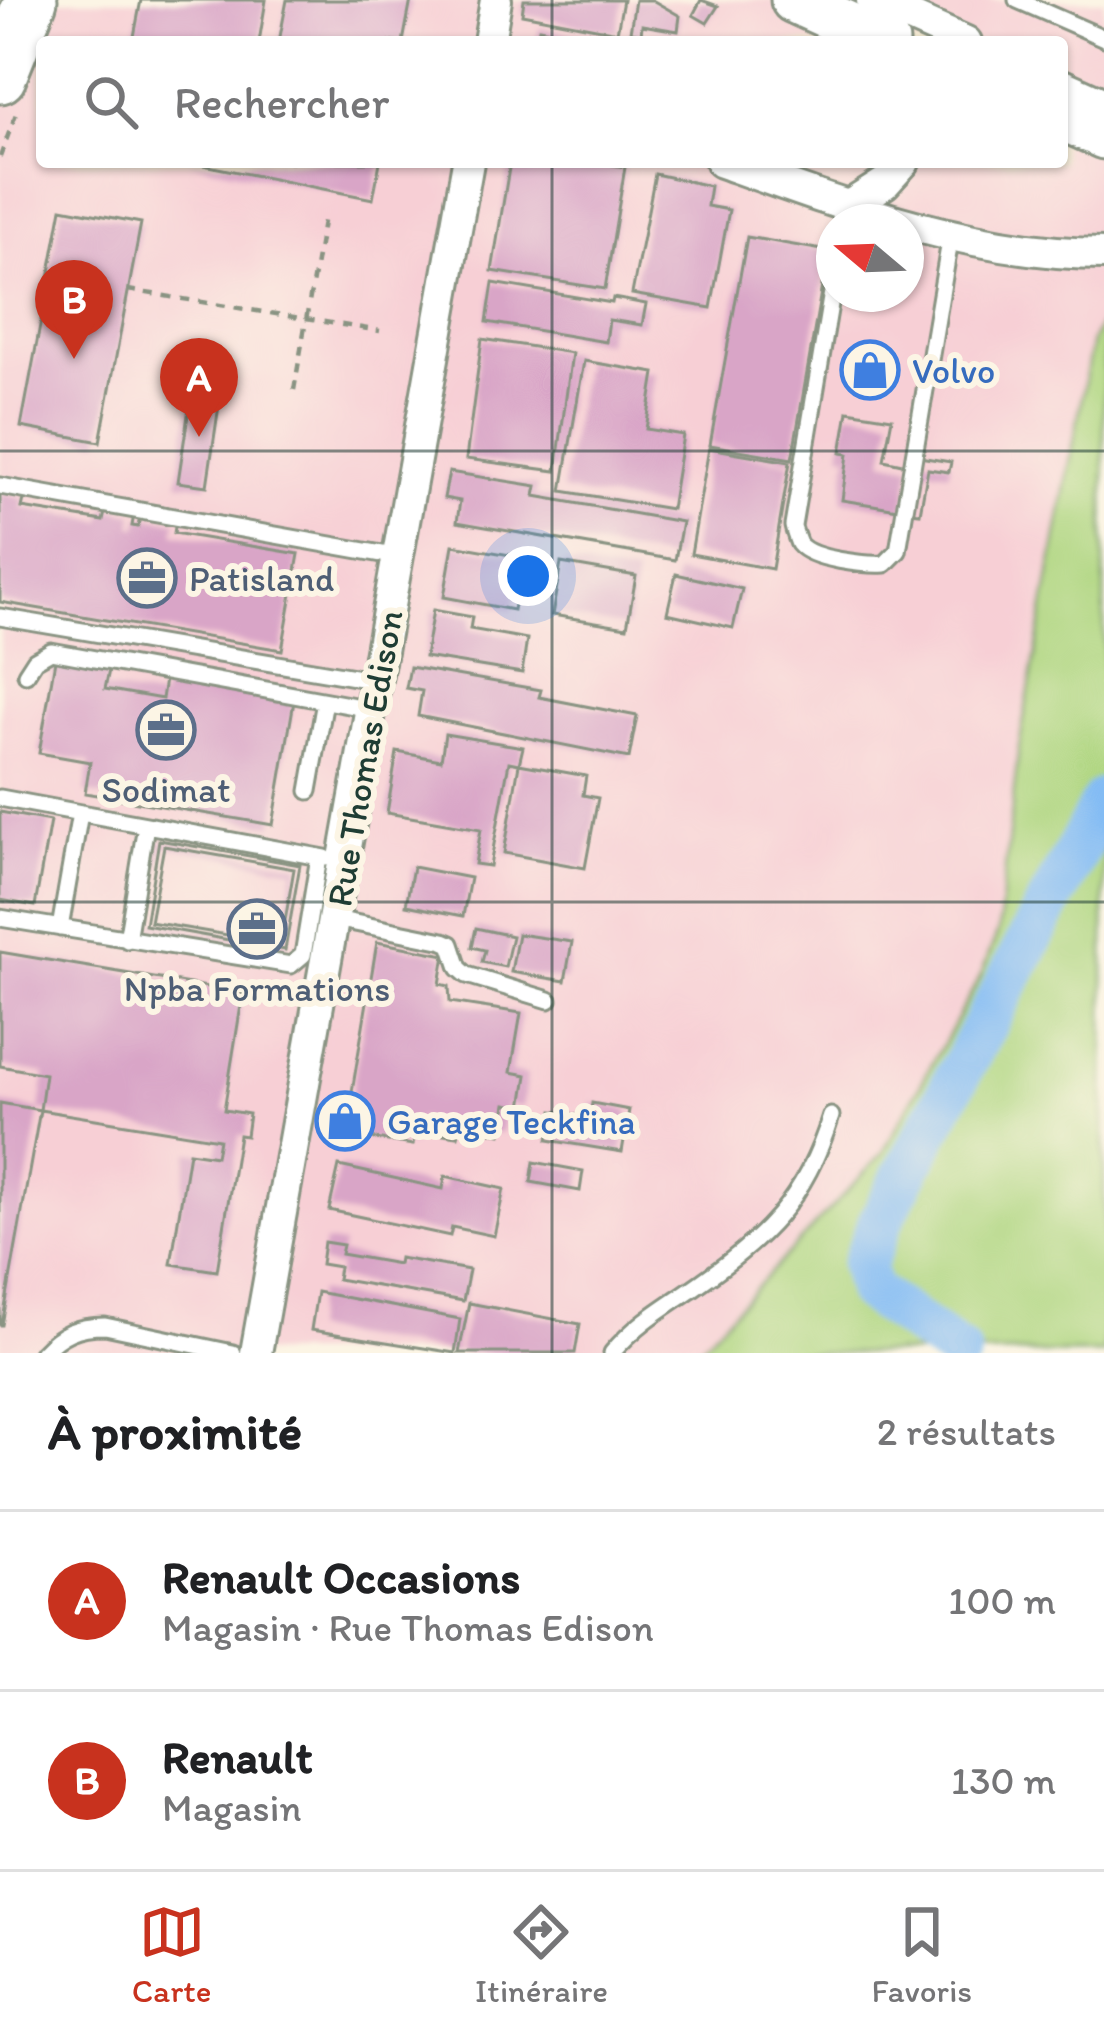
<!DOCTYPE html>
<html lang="fr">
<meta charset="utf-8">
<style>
body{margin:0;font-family:Itim,sans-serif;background:#f2f2f2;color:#202124}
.compass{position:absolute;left:816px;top:204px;width:108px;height:108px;border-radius:50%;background:#fff;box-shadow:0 3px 9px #0004;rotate:289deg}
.you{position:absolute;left:528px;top:576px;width:42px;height:42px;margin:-30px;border:9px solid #fff;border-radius:50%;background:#1a73e8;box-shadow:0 0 0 18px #1a73e833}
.badge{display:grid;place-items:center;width:78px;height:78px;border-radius:50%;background:#c8321e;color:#fff;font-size:39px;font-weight:700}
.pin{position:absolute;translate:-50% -99px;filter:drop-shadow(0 3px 6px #0008)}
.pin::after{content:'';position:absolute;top:63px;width:42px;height:36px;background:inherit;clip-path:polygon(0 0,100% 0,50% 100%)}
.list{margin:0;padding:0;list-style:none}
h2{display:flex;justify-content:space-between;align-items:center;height:156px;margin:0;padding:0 48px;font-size:51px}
h2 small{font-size:39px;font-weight:400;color:#757577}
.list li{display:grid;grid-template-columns:78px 1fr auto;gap:36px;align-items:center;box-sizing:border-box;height:180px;padding:0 48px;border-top:3px solid #e0e0e0}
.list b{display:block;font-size:45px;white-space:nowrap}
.list p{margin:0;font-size:39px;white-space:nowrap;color:#757577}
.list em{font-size:39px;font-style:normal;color:#757577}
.icon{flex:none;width:66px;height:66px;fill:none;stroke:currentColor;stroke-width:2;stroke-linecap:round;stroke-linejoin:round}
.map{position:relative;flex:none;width:1104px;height:1353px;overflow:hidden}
.search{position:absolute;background:#fff;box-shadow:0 3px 9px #0004;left:36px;right:36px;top:36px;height:132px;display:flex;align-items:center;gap:30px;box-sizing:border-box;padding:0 42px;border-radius:12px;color:#757577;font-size:45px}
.sheet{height:516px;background:#fff}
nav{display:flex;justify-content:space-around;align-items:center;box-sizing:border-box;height:168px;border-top:3px solid #e0e0e0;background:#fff;font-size:33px;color:#757577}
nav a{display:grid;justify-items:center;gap:6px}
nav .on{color:#c8321e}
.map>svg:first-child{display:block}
.built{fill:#f7cfd5;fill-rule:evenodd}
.green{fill:#add57f;stroke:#66895a;stroke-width:3}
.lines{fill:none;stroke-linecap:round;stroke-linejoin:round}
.river{stroke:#83bcf4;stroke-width:45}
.building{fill:#d9a5c7;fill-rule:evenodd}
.lane-casing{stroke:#8a9483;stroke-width:21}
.street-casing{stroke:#8a9483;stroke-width:36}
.primary-casing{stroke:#8a9483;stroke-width:51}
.highway-casing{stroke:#8a9483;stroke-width:57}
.path{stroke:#8a9483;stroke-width:4.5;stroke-dasharray:9 9;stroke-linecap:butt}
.lane{stroke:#fff;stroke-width:15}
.street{stroke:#fff;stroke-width:30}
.primary{stroke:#fff;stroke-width:45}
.highway{stroke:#fff;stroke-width:51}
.grid{fill:none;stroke:#1f3d34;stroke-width:3;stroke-opacity:0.55}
.labels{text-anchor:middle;stroke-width:12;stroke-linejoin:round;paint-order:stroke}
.shop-label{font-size:36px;fill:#366cbe;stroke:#fcf5e5;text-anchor:start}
.service-label{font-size:36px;fill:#4e5e75;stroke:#fcf5e5}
.street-label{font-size:36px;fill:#1f3d34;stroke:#fcf5e5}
</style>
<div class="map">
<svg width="1104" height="1353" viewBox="0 0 1104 1353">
<rect width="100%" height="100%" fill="#fcf5e5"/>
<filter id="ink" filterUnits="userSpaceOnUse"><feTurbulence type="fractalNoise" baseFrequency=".00833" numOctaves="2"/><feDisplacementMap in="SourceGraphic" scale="24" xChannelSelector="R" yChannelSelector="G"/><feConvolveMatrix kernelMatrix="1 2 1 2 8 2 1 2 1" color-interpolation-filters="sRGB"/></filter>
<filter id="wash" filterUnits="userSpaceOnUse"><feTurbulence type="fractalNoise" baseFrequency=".004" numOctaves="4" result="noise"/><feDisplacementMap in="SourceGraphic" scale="48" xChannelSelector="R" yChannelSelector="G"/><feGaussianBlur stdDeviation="2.7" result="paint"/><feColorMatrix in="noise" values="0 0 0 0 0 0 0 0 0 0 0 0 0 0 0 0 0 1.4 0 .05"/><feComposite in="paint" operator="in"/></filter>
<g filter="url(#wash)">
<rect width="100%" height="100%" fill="#f5ebd2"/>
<path class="built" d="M0 0H1104V317L1092 341 1019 747 998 932 980 977 882 1154 694 1353H0ZM42 42H1062V162H42ZM834 222H906V294H834Z"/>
<path class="green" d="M1104 317V1353H694L882 1154 980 977 998 932 1019 747 1092 341Z"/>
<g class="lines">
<path class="river" d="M958 1353 869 1291 863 1266 881 1220 1104 800"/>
</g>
<g id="blocks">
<path class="building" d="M141 0H266L259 42H133Z
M287 0H411L403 42H279Z
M524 0H623L617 32 522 14Z
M635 0H652L680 16 678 31 642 25 641 34 630 32Z
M701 0 718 6 707 23 693 15Z
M539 28 602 40V42H536Z
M188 162H380L373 199Z
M510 162H595L625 167 605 289 492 271Z
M655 174 710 186 707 206 729 210 711 308 632 294Z
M62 208 141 223 100 442 21 427Z
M747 237 828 251 792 459 710 445Z
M493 283 612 303 613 298 646 304 642 325 609 320 606 342 487 322Z
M482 339 572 353 556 471 466 459Z
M584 361 655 373 646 429 683 435 671 509 562 491Z
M192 388 221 392 207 486 178 482Z
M848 411 892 418 884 460 911 466 904 510 842 500 848 454 841 453Z
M709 448 790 462 772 569 691 554Z
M919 457 951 462 949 472 928 469 920 513 910 512Z
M449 472 537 486 535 496 682 522 675 560 457 522 460 501 444 498Z
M0 494 24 499 22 508 103 521 106 508 134 514 132 526 138 527 140 516 176 521 174 533 299 554 282 650 0 602Z
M453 545 522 557 513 610 444 597Z
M561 563 636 576 627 627 552 615Z
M676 574 742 589 733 628 667 613Z
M433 610 472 617 470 629 527 639 522 673 425 657Z
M55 660 109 670 105 689 162 699 165 679 294 701 273 825 85 793 90 762 39 753Z
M410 667 541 690 539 697 637 716 629 758 418 716 422 691 406 688Z
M445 734 523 747 519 764 509 762 490 866 475 864 481 829 387 813 397 752 441 760Z
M519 764 586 776 583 795 598 798 585 868 504 853Z
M0 812 50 821 35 906 0 900Z
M159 840 300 865 285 950 145 925ZM164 846 294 869 281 944 150 922Z
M413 867 470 878 463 916 406 905Z
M476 928 512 936 505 967 482 962 485 950 472 947Z
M518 934 572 942 565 981 511 972Z
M377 942 445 955 440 984 449 986 450 1002 521 1013 511 1072 527 1075 522 1107 506 1104 501 1134 461 1126 458 1136 443 1134 445 1123 418 1118 413 1145 345 1134Z
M0 952 243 993 224 1110 249 1114 246 1136 239 1135 217 1271 171 1264 189 1152 216 1156 219 1139 40 1110 45 1074 0 1066Z
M0 1103 40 1110 2 1325H0Z
M592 1103 629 1110 622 1152 548 1140 553 1111 590 1117Z
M534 1162 583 1171 580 1191 531 1182Z
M339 1166 443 1189 445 1176 504 1189 494 1236 452 1227 450 1236 329 1210Z
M324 1242 343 1245 341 1254 398 1264 399 1258 469 1270 463 1301 337 1279 339 1267 321 1264Z
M317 1292 460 1319 455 1353 311 1330Z
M469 1303 580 1324 575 1353H459Z"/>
</g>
</g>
<g filter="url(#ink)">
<use href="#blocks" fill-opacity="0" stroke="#8a9483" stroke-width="3"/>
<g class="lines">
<defs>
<path id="lane" d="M1017 0 1104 38
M834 280 793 526C793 528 798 542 799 544 812 560 866 565 885 564L898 551 951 235
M0 486 399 557
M0 617 378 681
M26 674 35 660 51 651 371 709
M309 791 325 701
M0 798 325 858
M0 918 291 965 303 955 319 857
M335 919 444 941 451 944 459 968 467 975 549 1000
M60 928 80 813
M127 940 146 825
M42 1353C61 1333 77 1326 105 1326L233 1353
M612 1353C635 1325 663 1308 693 1288 765 1238 805 1201 831 1116"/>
<path id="street" d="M872 0 966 42
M489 42 496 0
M1062 85 1104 104
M721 162C844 206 972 254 1104 254
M846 208 885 183 904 162
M256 1353 468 162"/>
<path id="primary" d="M794 0 886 42
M1062 117 1104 136"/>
<path id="highway" d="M0 77 31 0"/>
</defs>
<use href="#lane" class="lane-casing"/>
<use href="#street" class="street-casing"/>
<use href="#primary" class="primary-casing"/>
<use href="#highway" class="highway-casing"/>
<path class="path" d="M0 157 17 111
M128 290 380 331
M294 390 324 216"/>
<use href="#lane" class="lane"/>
<use href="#street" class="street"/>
<use href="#primary" class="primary"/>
<use href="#highway" class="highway"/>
</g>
</g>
<path class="grid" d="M552 0V42M552 162V1353M0 451H1104M0 902H1104"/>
<defs>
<symbol id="shop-ring" viewBox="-11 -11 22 22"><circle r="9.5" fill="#fcf5e5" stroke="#3f7fe0" stroke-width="1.5"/><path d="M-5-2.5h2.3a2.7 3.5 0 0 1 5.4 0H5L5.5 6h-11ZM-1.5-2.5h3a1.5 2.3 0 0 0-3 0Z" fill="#3f7fe0"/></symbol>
<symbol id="office-ring" viewBox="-11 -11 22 22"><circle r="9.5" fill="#fcf5e5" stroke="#5c6f8a" stroke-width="1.5"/><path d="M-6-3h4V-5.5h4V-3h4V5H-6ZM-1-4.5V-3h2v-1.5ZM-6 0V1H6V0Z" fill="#5c6f8a"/></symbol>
</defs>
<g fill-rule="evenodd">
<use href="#shop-ring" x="837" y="337" width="66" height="66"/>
<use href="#office-ring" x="114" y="545" width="66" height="66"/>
<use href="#office-ring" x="133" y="697" width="66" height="66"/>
<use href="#office-ring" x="224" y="896" width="66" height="66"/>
<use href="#shop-ring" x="312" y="1088" width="66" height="66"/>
</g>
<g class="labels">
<g class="shop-label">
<text x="912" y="383">Volvo</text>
<text x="387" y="1134">Garage Teckfina</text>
</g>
<g class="service-label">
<text x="189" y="591" text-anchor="start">Patisland</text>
<text x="166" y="802">Sodimat</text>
<text x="257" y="1001">Npba Formations</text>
</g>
<g class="street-label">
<text transform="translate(364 758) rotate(-80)" y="13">Rue Thomas Edison</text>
</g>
</g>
</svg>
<svg class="compass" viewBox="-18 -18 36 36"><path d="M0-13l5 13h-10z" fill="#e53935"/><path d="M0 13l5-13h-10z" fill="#757577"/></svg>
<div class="you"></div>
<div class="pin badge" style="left:199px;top:437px">A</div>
<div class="pin badge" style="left:74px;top:359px">B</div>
<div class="search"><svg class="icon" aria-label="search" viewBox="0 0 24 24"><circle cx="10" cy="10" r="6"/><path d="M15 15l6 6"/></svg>Rechercher</div>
</div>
<section class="sheet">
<h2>À proximité<small>2 résultats</small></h2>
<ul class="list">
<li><span class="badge">A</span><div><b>Renault Occasions</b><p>Magasin · Rue Thomas Edison</p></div><em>100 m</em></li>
<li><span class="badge">B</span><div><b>Renault</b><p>Magasin</p></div><em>130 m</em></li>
</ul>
</section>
<nav>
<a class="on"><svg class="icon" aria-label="map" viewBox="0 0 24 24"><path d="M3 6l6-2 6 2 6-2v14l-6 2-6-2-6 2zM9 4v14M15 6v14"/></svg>Carte</a>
<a><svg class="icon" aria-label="directions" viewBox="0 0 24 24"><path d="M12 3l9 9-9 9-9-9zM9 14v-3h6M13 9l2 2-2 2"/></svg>Itinéraire</a>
<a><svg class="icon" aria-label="saved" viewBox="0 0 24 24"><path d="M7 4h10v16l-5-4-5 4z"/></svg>Favoris</a>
</nav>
